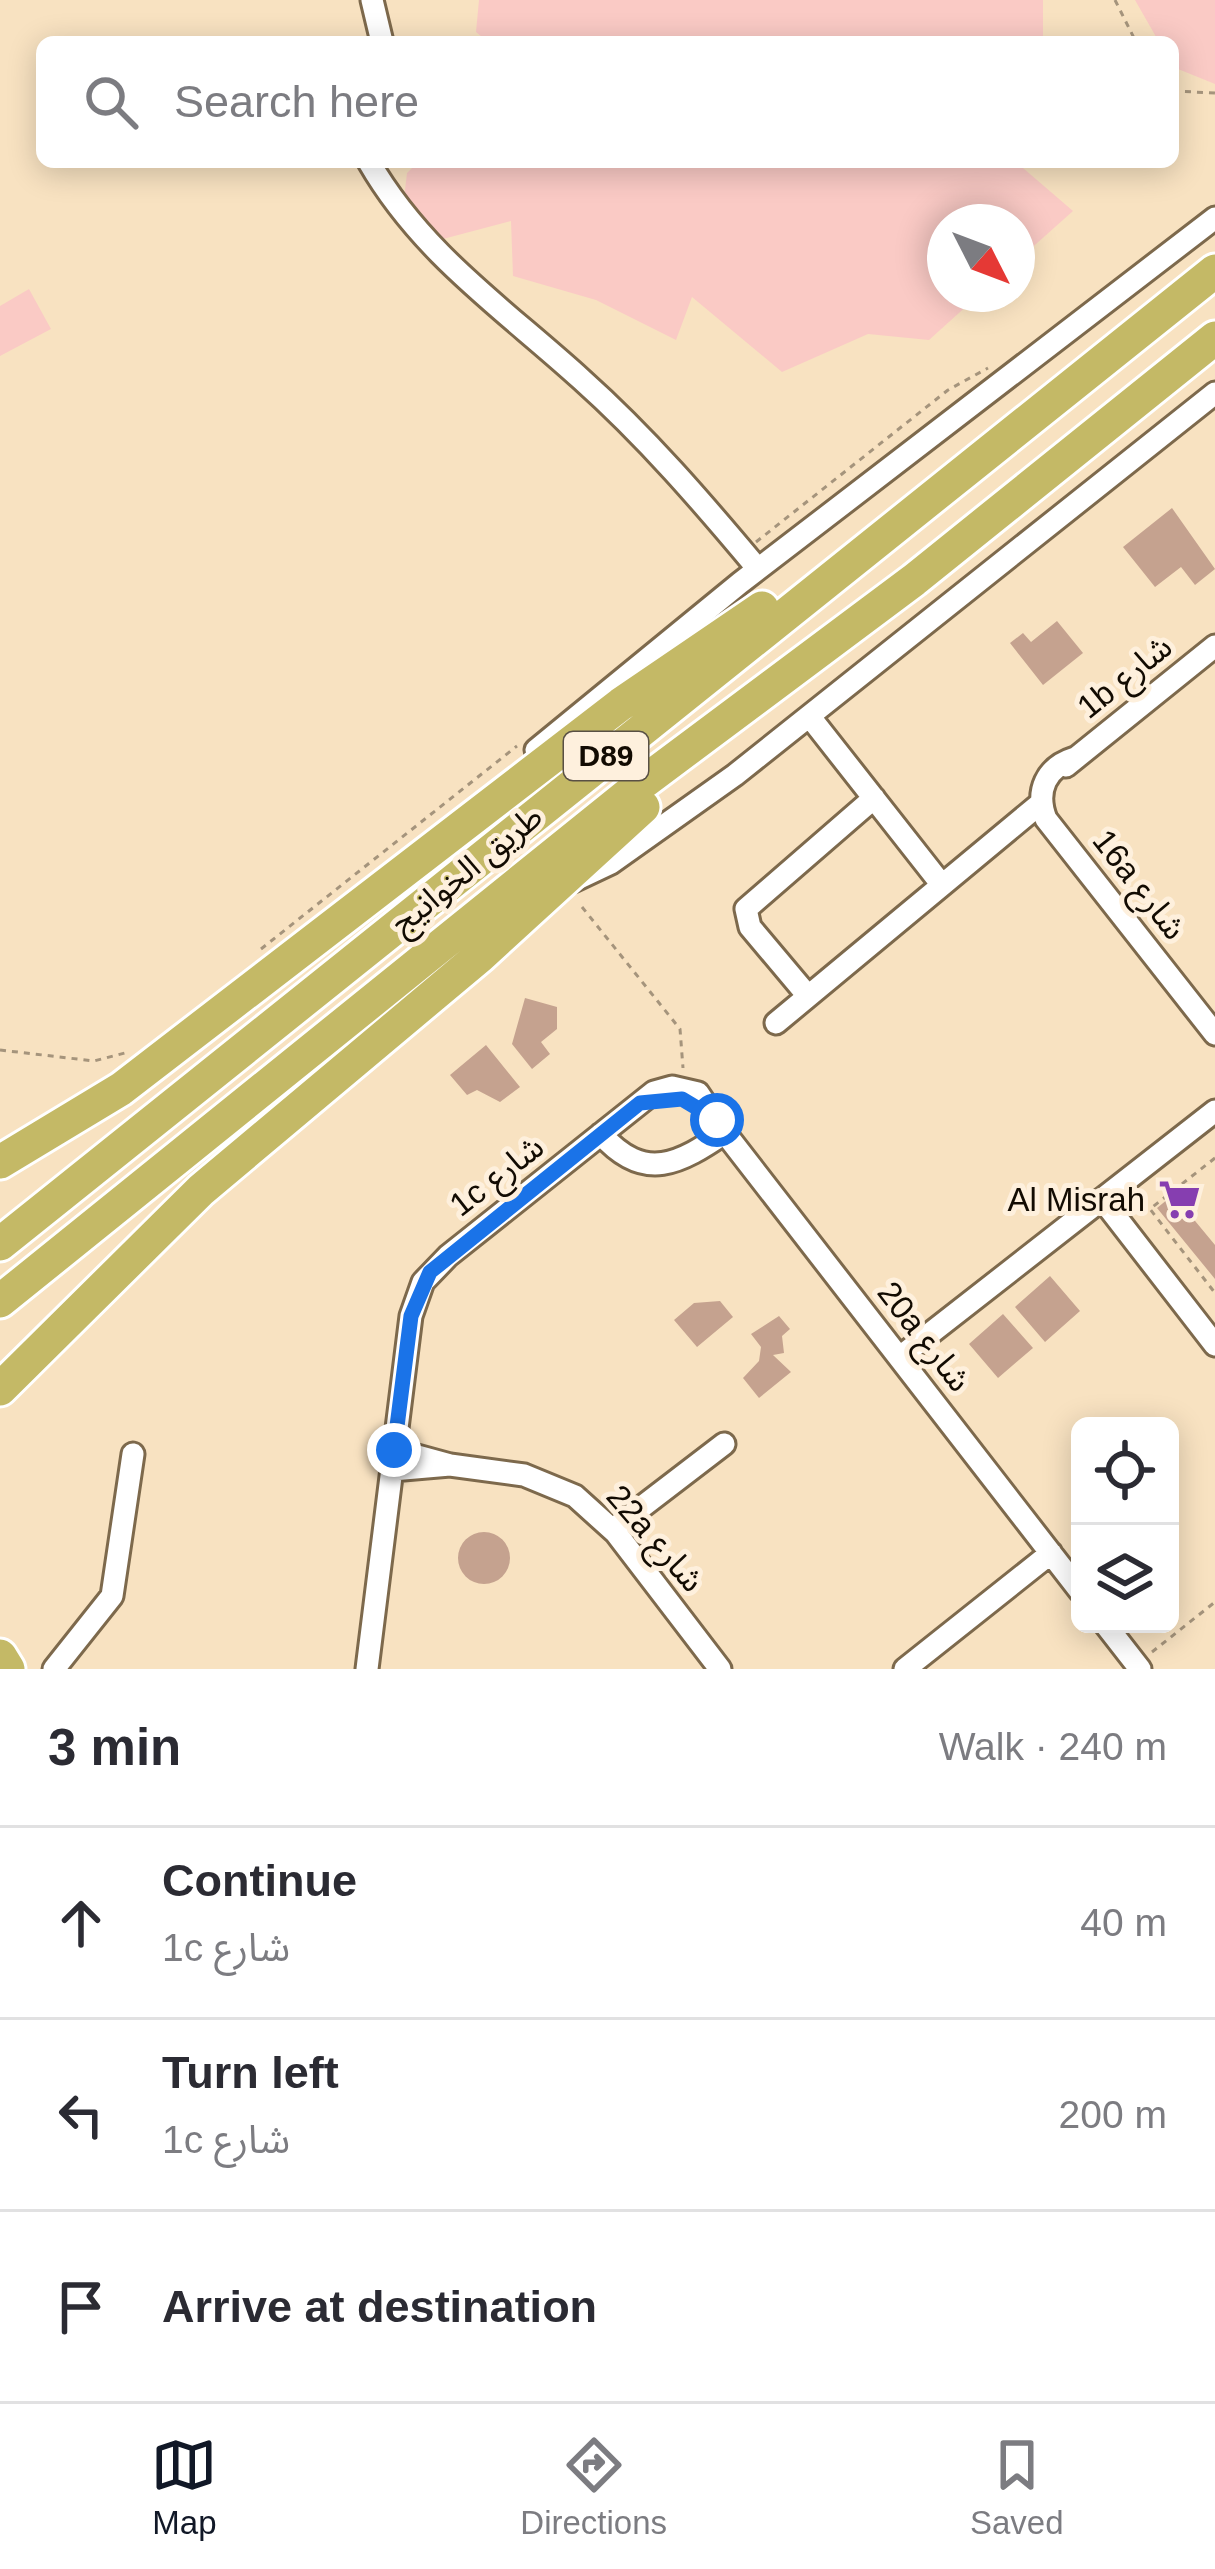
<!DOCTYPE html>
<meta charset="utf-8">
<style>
body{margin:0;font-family:Helvetica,"Noto Sans Arabic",sans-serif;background:#f7f7f7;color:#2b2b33}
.controls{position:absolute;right:36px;bottom:36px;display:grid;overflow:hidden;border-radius:18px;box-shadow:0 6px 30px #0003}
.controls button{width:108px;height:108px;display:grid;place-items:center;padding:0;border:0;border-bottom:3px solid #e1e1e2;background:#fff;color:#2b2b33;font:60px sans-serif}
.compass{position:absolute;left:927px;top:204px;width:108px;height:108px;border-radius:50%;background:#fff;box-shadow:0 6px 30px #0003;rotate:132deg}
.stop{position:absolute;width:36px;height:36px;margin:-27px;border:9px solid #1a73e8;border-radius:50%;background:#fff}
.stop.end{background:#1a73e8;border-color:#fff;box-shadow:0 3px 12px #0008}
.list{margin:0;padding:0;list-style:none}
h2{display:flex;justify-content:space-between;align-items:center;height:156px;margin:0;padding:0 48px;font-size:51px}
h2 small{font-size:39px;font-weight:400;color:#7c7c81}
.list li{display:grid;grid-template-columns:78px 1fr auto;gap:36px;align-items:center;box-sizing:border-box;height:192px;padding:0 48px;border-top:3px solid #e1e1e2}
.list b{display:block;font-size:45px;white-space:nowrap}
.list p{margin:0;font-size:39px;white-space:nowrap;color:#7c7c81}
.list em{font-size:39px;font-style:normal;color:#7c7c81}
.icon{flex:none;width:66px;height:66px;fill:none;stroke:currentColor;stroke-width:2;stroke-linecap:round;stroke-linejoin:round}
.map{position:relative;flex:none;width:1215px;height:1669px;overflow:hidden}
.search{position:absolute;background:#fff;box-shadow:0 6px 30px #0003;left:36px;right:36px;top:36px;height:132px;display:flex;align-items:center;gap:30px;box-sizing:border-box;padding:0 42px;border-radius:18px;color:#7c7c81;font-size:45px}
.sheet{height:732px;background:#fff}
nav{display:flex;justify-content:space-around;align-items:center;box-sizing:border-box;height:168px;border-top:3px solid #e1e1e2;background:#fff;font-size:33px;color:#7c7c81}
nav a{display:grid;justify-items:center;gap:6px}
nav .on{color:#111827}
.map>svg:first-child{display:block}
.green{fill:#facac5}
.building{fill:#c5a28f}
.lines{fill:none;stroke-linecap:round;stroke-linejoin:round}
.minor-casing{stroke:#7d694c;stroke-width:27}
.highway-casing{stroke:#fff;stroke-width:39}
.path{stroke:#a5947c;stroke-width:3;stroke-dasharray:6 6;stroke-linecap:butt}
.minor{stroke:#fff;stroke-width:21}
.highway{stroke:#c4b966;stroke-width:33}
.route{stroke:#1a73e8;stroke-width:15}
.labels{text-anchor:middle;stroke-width:10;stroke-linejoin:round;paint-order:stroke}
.shield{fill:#fef0dd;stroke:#595044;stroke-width:3}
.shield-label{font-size:30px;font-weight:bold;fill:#120b02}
.street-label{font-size:33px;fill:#120b02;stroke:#fef0dd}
.poi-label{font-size:33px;fill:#120b02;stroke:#fef0dd;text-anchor:end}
</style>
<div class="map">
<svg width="1215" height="1669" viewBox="0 0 1215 1669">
<rect width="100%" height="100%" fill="#f8e2c1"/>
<path class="green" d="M479 0H1043V42H488L476 32Z
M1135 0H1215V84L1173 67V42H1159Z
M418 162H1016L1073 211 1017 261V222H945V294H980L929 340 868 334 782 372 692 297 676 340 596 300 513 276 511 221 443 239 402 215 407 173Z
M29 289 51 329 0 356V306Z"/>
<path class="building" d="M1172 508 1215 569 1195 585 1181 567 1155 587 1123 547Z
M1057 621 1083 653 1043 685 1010 643 1023 633 1031 642Z
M525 998 557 1007V1029L541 1042 550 1054 532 1069 512 1044Z
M486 1045 520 1087 500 1102 477 1090 467 1095 450 1075Z
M1179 1190 1191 1205 1186 1210 1215 1245V1279L1157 1208Z
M1050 1276 1080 1311 1045 1342 1015 1307Z
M720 1301 733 1317 697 1347 674 1320 694 1303Z
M1003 1314 1033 1348 998 1378 969 1344Z
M779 1316 790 1329 782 1336 784 1353 773 1355 791 1372 759 1398 743 1378 759 1361 761 1347 751 1334Z
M458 1558a26 26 0 1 1 52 0a26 26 0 1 1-52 0Z"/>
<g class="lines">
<defs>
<path id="minor" d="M372 0 382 42
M369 162C422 254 504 309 581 379 646 437 702 502 758 569
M810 717 942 885
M536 750 740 583 1215 218
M1075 758C1046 767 1035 791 1046 819L1215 1034
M1066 766 1215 646
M573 881 611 863 735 775 1215 393
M808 996 750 927 746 909 874 798
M776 1023 1041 803
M708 1111 1080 1591
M601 1134C645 1184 680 1163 726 1132
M1102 1199 1215 1345
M900 1357 1215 1111
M395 1450 450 1465 524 1475 575 1496 616 1533 720 1669
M392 1470 450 1465
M613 1529 724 1444
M1105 1624 1140 1669
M54 1669 112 1596 133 1454
M367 1669 411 1316 423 1282 448 1256 654 1092 672 1087 698 1093 717 1121
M905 1669 1051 1553"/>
<path id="highway" d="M0 1162 121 1089 621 704 762 608
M0 1244 1215 271
M0 1301 641 784 914 580 1215 338
M0 1389 201 1190 480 956 643 807
M0 1656 8 1669"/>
</defs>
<use href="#minor" class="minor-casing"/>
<use href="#highway" class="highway-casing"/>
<path class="path" d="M1115 0 1136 42
M1173 91 1215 93
M756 542 948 390 988 368
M582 907 680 1029 683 1068
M261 949 517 746
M0 1050 94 1061 125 1053
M1215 1158 1150 1209 1215 1293
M1152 1652 1215 1602"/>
<use href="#minor" class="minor"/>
<use href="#highway" class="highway"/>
</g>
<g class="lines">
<path class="route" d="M394 1450 411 1316 430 1272 640 1103 682 1099 717 1120"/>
</g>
<defs>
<symbol id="supermarket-bare" viewBox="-9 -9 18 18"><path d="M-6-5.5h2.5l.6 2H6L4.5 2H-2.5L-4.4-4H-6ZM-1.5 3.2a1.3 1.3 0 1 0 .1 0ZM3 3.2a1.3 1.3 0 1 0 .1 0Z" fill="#863eb0" stroke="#fef0dd" stroke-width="2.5" paint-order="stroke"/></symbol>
</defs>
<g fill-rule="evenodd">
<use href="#supermarket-bare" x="1150" y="1170" width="59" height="59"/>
</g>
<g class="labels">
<rect class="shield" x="564" y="732" width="84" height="48" rx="9"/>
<g class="shield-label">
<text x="606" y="766">D89</text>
</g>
<g class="street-label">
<text transform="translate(1124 676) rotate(-39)" y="12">1b شارع</text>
<text transform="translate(466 869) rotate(-39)" y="12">طريق الخوانيج</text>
<text transform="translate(1140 884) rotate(52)" y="12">16a شارع</text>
<text transform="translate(496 1175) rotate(-38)" y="12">1c شارع</text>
<text transform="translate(925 1336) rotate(52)" y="12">20a شارع</text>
<text transform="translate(656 1538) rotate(49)" y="12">22a شارع</text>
</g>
<g class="poi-label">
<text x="1145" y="1211">Al Misrah</text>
</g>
</g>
</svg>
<div class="controls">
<button><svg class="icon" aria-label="locate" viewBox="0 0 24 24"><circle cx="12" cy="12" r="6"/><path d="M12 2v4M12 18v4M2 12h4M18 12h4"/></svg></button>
<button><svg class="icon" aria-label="layers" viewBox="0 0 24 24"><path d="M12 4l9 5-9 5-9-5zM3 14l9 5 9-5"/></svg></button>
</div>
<svg class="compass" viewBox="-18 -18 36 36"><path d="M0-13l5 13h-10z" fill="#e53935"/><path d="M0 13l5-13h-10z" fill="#7c7c81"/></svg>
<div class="stop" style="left:717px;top:1120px"></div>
<div class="stop end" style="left:394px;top:1450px"></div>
<div class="search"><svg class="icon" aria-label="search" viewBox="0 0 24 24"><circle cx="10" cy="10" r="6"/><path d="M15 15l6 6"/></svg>Search here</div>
</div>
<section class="sheet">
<h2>3 min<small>Walk · 240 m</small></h2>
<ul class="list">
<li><svg class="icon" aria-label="ahead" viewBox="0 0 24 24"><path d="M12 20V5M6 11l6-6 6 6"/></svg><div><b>Continue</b><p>1c شارع</p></div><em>40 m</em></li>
<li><svg class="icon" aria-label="left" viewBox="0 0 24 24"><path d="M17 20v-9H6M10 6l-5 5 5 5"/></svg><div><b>Turn left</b><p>1c شارع</p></div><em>200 m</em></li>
<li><svg class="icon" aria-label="arrive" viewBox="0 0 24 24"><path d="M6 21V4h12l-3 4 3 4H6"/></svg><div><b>Arrive at destination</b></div></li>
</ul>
</section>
<nav>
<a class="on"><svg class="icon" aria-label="map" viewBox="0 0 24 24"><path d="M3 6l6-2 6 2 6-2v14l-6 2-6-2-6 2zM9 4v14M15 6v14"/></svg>Map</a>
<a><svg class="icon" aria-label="directions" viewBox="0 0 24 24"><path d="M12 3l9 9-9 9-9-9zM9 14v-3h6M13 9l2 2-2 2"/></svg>Directions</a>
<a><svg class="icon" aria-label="saved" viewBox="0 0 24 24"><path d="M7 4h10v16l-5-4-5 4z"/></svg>Saved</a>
</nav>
